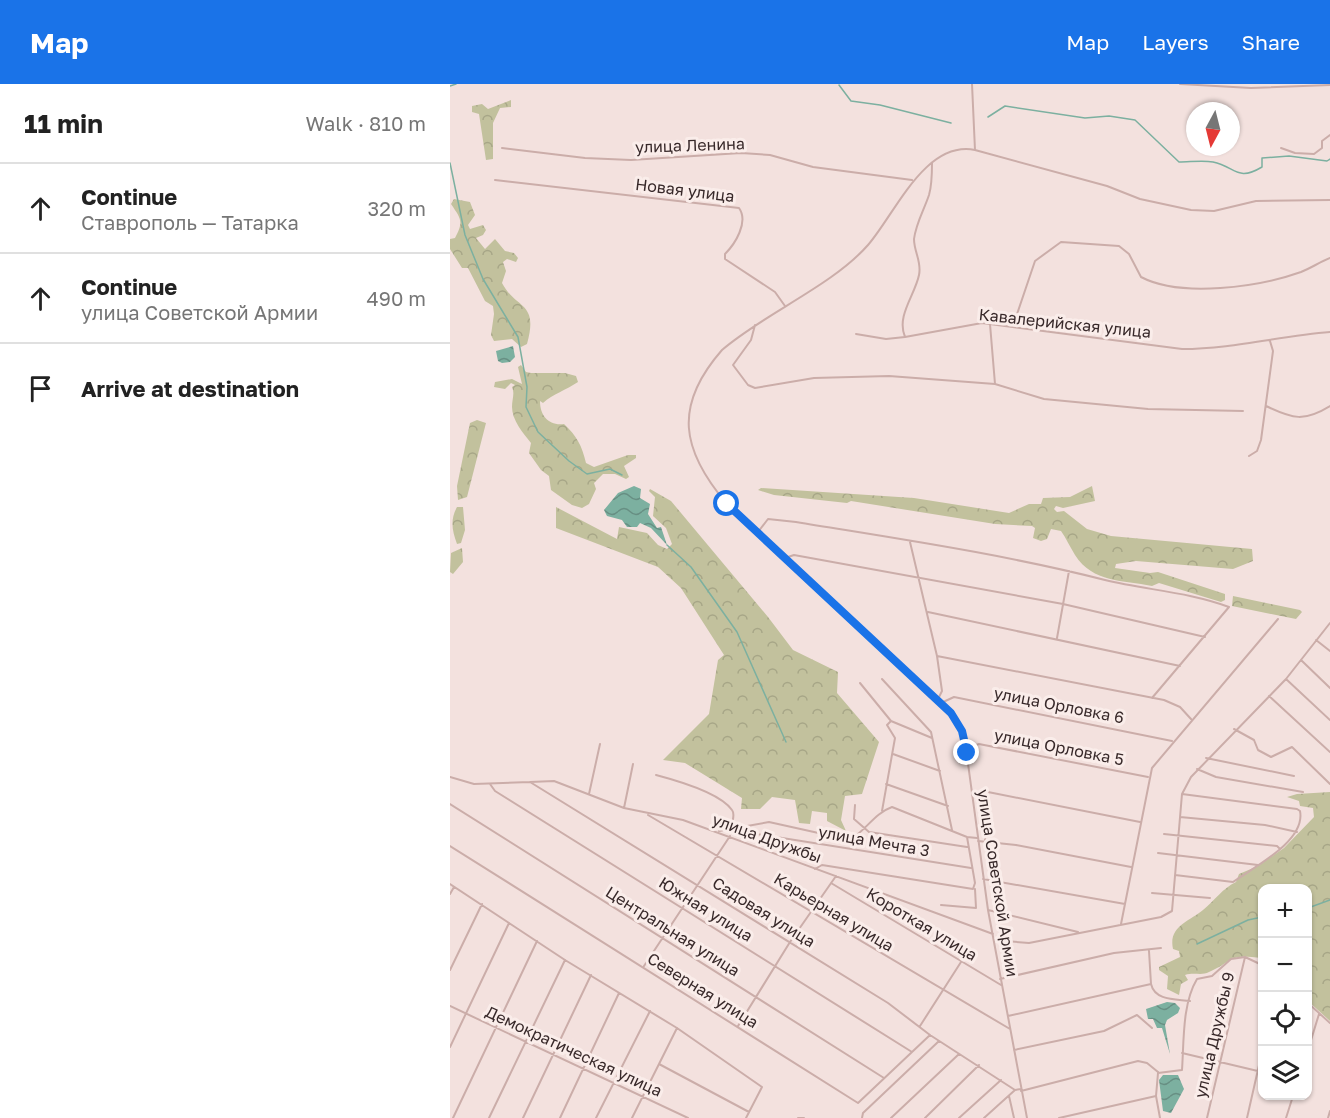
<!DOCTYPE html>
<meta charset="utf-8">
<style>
body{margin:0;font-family:"Golos Text",sans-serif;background:#f2f2f2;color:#222}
.controls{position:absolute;right:18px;bottom:18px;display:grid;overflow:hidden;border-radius:12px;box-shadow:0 2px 4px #0004}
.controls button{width:54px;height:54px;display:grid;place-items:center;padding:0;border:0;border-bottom:2px solid #e0e0e0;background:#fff;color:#222;font:30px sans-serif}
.compass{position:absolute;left:736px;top:18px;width:54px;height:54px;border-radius:50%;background:#fff;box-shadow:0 2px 4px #0004;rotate:187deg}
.stop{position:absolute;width:18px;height:18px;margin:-14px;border:4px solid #1a73e8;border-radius:50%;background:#fff}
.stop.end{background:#1a73e8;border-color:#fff;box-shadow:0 2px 6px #0008}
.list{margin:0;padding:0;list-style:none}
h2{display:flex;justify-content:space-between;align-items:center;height:78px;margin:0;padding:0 24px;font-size:26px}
h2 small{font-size:20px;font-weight:400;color:#767676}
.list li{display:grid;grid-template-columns:39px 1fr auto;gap:18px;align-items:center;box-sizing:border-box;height:90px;padding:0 24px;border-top:2px solid #e0e0e0}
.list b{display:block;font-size:22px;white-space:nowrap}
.list p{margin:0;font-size:20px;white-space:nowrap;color:#767676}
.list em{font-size:20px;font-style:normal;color:#767676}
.icon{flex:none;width:33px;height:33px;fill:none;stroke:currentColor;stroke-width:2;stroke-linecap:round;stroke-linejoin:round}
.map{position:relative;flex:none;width:880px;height:1034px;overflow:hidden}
header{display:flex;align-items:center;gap:36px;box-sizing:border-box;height:84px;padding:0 30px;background:#1a73e8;color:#fff}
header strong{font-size:28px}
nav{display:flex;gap:33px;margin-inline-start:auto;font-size:21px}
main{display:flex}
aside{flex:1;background:#fff}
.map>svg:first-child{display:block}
.forest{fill:url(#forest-crowns)}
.water{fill:url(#water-waves)}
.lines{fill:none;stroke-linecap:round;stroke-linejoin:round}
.stream{stroke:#7cb0a0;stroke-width:1.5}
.street{stroke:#cbada9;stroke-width:2}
.route{stroke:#1a73e8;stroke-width:8}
.labels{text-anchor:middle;stroke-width:6;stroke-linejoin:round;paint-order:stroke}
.street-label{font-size:16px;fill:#38292a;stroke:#faedea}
</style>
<header>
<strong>Map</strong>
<nav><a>Map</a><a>Layers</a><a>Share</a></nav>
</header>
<main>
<aside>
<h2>11 min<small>Walk · 810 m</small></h2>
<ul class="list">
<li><svg class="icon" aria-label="ahead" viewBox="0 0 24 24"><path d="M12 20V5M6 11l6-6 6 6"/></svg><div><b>Continue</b><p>Ставрополь — Татарка</p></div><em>320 m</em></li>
<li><svg class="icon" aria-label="ahead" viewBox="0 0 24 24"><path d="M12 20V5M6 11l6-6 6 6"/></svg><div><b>Continue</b><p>улица Советской Армии</p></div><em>490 m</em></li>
<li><svg class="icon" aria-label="arrive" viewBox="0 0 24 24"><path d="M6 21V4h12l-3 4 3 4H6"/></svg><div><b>Arrive at destination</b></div></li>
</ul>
</aside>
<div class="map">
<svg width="880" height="1034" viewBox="0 0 880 1034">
<defs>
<pattern id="forest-crowns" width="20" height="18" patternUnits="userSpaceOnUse" patternTransform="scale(1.5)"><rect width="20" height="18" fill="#c2c19d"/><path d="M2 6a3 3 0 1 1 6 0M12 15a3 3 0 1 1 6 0" fill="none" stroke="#a7a687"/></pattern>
<pattern id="water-waves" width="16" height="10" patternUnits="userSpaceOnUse" patternTransform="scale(1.5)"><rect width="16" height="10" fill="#7cb0a0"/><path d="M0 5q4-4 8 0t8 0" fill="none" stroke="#678f83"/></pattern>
</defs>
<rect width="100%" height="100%" fill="#f3e1de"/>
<path class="forest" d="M61 16V23L50 24 43 39V75L36 76 29 30 22 28V22L32 20 38 25Z
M4 115 20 118 25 131 18 141 20 145 33 141 36 146 33 151 26 154 35 165 45 155 55 167 64 169 68 174 66 178 57 175 53 178 56 187 52 199C66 226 89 217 77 260L71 263 62 255 44 257 41 251 44 230 43 222 35 217 18 184H12L0 165V155L5 154C14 137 11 135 1 120Z
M71 281 76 288 81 289H115L126 292 128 298C116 306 103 310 93 319L90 317C90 332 99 342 114 340 127 352 132 362 136 379L144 383 178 371H186V374L174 382 179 393 176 395 165 390H153L144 399 146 405 139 420 132 424 122 421 101 406 99 392 91 386 79 369 81 359C73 349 62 336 62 323 62 315 65 310 62 303L65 301 61 299 55 305 44 303 45 298 62 295 72 300 68 283Z
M27 336 36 339 17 413 8 416 7 402 20 339Z
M642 402 645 417 613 424 606 422 604 425 607 428 614 427 637 445 661 452 802 465 803 477 783 485 686 477 666 480 665 484 700 489 708 488 775 510V516L771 518 709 499 702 502C673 496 643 499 625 471 620 463 616 454 611 447L601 445 597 455 591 457 583 454 585 444 582 442 545 440 401 417 397 419 324 411 308 406 311 404 464 414 559 429 579 420H591L593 414 620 413Z
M200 405 221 417 318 533 343 566 388 588 387 609 429 658 412 710 395 712 391 736 396 747 377 737V729L362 727 360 740 349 739 345 716 322 713 310 725H291L292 714 235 679 213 676 259 630 268 576 274 571 231 504 208 483 106 444V423L167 455 169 443 197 449 208 461 217 465 222 460 216 444 203 432 205 413 199 407Z
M7 423H13L15 446 11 459 7 460C2 446 0 436 7 423Z
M12 464 13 478 3 490 0 488 1 469Z
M783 512 850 526 852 528 846 535 782 522Z
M880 708V937L858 917V804H812V874C777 870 787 875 759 888 752 892 744 888 735 891L738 896 731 900 729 911 717 905 718 892 709 886V883L730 873 729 867 723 865C718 842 740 837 753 826 764 817 773 804 786 798L789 790 808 782 834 764 864 733 863 724 850 722 849 717 837 713 847 710Z"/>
<path class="water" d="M63 262 65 273 60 278 52 279 48 277 46 267Z
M184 402 191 405 190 414 200 420 198 430 207 444 211 443 217 461 201 444 190 439 187 443H177L172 436 157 432 154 426 168 409Z
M717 918 725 919 730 924 728 929 717 936 715 941 720 970 712 944H707L703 935H698L696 925Z
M713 991H728L734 1005 721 1029 713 1027 709 996Z"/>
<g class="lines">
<path class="stream" d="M389 1 401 17 430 21 501 39
M0 2 6 0
M538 33 555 22 635 34 659 32 685 36 729 78C740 78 753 76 763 78 786 83 787 98 812 83V74L839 72 877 77 880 75
M0 79 15 151 33 195 68 253 77 303 76 323 88 348 119 377 137 390 160 385 172 391
M217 461 241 483 287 548 336 658
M858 824 880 816
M747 860 798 836 812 833"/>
<path class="street" d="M522 0 525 66
M730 0 801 4 880 1
M52 64 135 74 181 76 291 69 320 71 363 83 462 96
M831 64 845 69 864 70 872 64V57L880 51
M482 79C482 90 482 101 479 111 474 126 466 139 464 155 464 168 472 178 469 191 465 211 446 232 455 253L532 239 732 265C782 265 830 252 880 248
M45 96 289 124C299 138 285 160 275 170V175L325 208 335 222
M540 240 545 300
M305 241 301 256 283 281 298 301 305 304 364 294 439 292 545 300 594 315 698 325 793 327
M563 242 585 177 611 158 669 162 679 170 691 193C731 214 809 203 851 188 861 184 870 178 880 174
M406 250 436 255 455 253
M816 322C843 335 854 338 880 322
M799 372 807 367 811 356 823 267 820 257
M308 448 318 435 346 438C449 455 553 470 655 496 696 506 739 508 779 523L702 614
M460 458 487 572 492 607 488 615
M338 473 344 471 613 520 755 553
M478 528 730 582
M607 554 619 487
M866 556 880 567
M487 572 714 616 730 623 741 635
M851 576 880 604
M432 595 481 648 502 746
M836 595 880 636
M410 599 441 637
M819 612 880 668
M491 619 504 613 722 657
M441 637 482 654
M784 645 804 656 808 666 821 673 842 663 880 700
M516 665 529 660 698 693
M443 670 490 687
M756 674 844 692
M747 685 766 693 853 708
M206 691C225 696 270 709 282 726 286 731 281 738 282 744
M0 693 24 700 80 698 438 919 480 951 565 1006 571 1005
M80 698 104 697 174 724 233 736 543 850
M40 700 45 707 462 968
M436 700 498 722
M522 708H538L690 738
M139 710 150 660
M0 720 434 994
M405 721 404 735 419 748 517 763
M174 724 183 680
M432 727 445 654 437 641 441 637
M198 731 560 945
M730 733 815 741 847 748
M289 743 294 748 521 784
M269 747 319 738 400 756C416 746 425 729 442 723L517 753 527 754
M714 750 827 762 830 765
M535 756V739
M528 757 566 761 681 783
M0 762 408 1019 480 951
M708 769 808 781
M365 785 372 781 523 805 525 799 517 753
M725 791 783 798C804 783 856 757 850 727L847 725 732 710
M533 795 675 820
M381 799 551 901
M0 800 115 876 227 944 312 1003 296 1034
M702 809 760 814
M0 810 4 803
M491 821 526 824 525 805
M538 826 628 848
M671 840 702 684 828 535
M544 856 579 859 711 833 722 827 732 710 741 693 836 595 880 539
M699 867 701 900
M194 882 280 752
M0 886 32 820
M550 895 664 869 711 864
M858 919 880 939
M0 922 238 1034
M558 932 701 900C705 917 726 915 740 917
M288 942 340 858 386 792
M470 942 511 878
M0 963 59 839
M564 966 654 947 687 931 702 944
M858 966 869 930
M732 969 812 988
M209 980 299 1028
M708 989 732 986C734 958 732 920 747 895L762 892 781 875 795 873 812 881
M708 989 706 1012 710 1034
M571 1007 688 977 697 979 708 988
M559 1012 564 1034
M3 1034 87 857
M39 1034 115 876
M73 1034 141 891
M110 1034 169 909
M146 1034 200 927
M182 1034 227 944
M348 1034H354
M412 1034 413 1029 489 957
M441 1034 509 970
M475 1034 529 981
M509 1034 551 996
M534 1034 565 1006
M577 1034 538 826 516 665 510 641 491 619 277 420C231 366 223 322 272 266 315 229 382 202 418 161 445 130 475 56 525 66L657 102 690 115 741 126 764 127 806 117 880 116
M609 1034 706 1012
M757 1034 795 873
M797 1034 812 968
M836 1034 843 1012
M878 1034 880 1027"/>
</g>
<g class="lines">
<path class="route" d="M277 420 501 629 512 647 517 669"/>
</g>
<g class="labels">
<g class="street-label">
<text transform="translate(240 61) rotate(-2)" y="6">улица Ленина</text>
<text transform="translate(235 106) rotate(7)" y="6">Новая улица</text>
<text transform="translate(615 239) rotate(6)" y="6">Кавалерийская улица</text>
<text transform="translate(609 621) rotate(11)" y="6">улица Орловка 6</text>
<text transform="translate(609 663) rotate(11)" y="6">улица Орловка 5</text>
<text transform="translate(317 754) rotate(20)" y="6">улица Дружбы</text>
<text transform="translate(424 757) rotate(10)" y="6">улица Мечта 3</text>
<text transform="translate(548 799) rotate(81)" y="6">улица Советской Армии</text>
<text transform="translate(256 825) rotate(32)" y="6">Южная улица</text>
<text transform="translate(314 828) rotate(32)" y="6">Садовая улица</text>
<text transform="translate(384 828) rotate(31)" y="6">Карьерная улица</text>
<text transform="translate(472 840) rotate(31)" y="6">Короткая улица</text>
<text transform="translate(223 847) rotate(32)" y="6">Центральная улица</text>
<text transform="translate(253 906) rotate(32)" y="6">Северная улица</text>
<text transform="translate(764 951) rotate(-77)" y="6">улица Дружбы 9</text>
<text transform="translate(124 967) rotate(25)" y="6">Демократическая улица</text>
</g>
</g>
</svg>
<div class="controls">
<button>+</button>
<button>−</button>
<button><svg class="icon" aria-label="locate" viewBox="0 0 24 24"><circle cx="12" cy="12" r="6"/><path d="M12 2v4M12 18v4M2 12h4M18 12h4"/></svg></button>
<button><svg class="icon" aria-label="layers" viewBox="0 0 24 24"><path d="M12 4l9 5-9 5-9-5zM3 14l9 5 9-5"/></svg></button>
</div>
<svg class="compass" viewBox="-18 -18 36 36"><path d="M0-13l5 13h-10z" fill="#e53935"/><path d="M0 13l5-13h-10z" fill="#767676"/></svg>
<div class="stop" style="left:277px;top:420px"></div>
<div class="stop end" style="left:517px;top:669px"></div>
</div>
</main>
